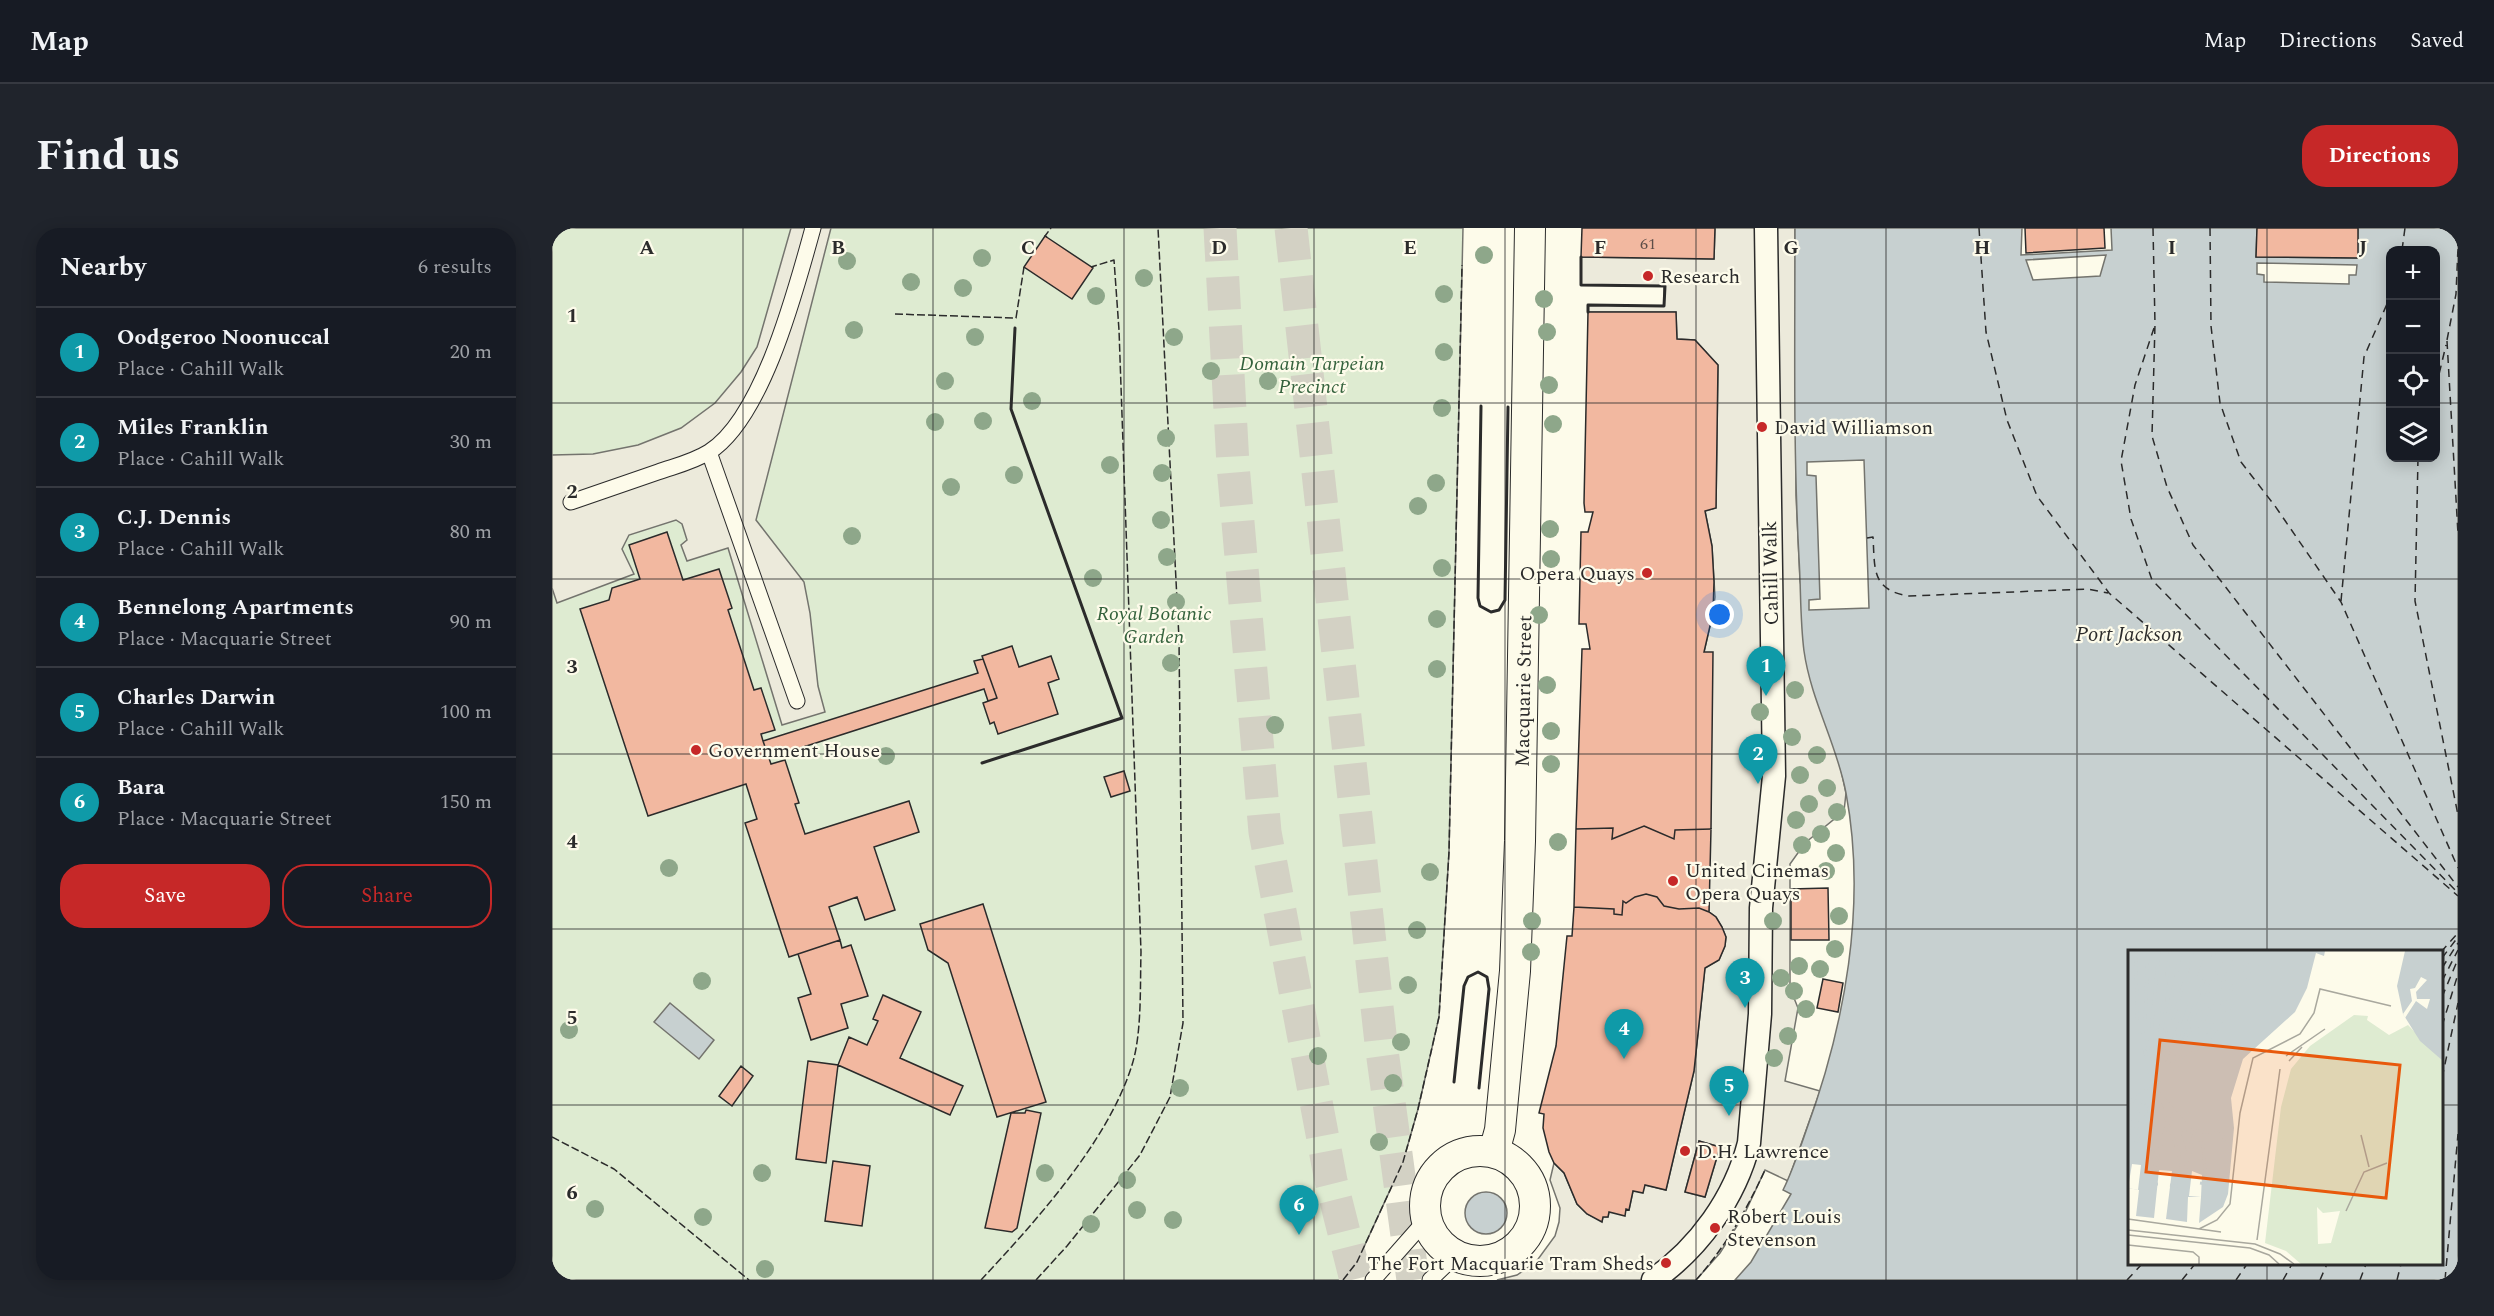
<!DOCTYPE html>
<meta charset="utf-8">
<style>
body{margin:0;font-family:Spectral,serif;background:#20242c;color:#f1f3f6}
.controls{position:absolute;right:18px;top:18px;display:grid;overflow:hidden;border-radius:12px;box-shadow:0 3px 15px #0003}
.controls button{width:54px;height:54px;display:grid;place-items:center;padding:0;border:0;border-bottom:2px solid #363941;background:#171b24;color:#f1f3f6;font:30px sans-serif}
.you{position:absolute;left:1168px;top:387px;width:21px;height:21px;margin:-15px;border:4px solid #fff;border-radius:50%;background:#1a73e8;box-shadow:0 0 0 9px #1a73e833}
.badge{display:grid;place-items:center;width:39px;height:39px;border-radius:50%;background:#c62828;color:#fff;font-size:20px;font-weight:700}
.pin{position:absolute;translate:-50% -50px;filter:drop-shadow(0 2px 3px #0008)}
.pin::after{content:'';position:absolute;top:32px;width:21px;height:18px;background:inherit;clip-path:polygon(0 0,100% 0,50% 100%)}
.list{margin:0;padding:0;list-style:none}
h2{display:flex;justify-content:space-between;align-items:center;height:78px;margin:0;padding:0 24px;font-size:26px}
h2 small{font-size:20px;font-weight:400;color:#9ea1a6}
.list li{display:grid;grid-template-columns:39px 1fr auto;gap:18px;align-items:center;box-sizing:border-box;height:90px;padding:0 24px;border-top:2px solid #363941}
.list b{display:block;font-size:22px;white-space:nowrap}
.list p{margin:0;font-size:20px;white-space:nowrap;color:#9ea1a6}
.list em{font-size:20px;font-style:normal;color:#9ea1a6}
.actions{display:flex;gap:12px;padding:18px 24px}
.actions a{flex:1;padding:14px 0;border:2px solid #c62828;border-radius:24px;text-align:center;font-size:21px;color:#c62828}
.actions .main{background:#c62828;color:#fff}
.icon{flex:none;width:33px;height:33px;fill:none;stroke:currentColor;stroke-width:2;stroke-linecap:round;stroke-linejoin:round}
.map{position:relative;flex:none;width:1906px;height:1052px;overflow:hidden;border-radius:24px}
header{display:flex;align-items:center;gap:36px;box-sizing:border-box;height:84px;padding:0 30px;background:#171b24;border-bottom:2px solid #363941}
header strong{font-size:28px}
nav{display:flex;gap:33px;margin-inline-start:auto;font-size:21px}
.intro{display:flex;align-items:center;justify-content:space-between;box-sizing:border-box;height:144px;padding:0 36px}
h1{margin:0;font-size:42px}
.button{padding:15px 27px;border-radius:24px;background:#c62828;color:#fff;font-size:21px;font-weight:700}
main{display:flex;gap:36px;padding:0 36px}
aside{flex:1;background:#171b24;border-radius:24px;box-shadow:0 3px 15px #0003}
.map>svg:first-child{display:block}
.green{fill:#deebd1;stroke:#74746e;stroke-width:1.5}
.parking{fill:#eceadb;stroke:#74746e;stroke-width:1.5;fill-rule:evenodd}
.water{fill:#c7d0d0;stroke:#74746e;stroke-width:1.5;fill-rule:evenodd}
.pier{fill:#fdfbea;stroke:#74746e;stroke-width:1.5}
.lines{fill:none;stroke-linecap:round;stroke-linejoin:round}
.ferry{stroke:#2b2b2b;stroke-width:1.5;stroke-dasharray:8 6;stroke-linecap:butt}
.building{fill:#f2b8a0;stroke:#2b2b2b;stroke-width:1.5}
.motorway-tunnel{stroke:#d3d1c4;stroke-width:33;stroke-dasharray:33 16;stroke-linecap:butt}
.service-casing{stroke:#2b2b2b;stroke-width:17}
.pedestrian-casing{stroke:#2b2b2b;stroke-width:25}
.minor-casing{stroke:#2b2b2b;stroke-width:32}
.service{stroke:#fdfbea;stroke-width:15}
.pedestrian{stroke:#fdfbea;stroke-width:22}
.minor{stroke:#fdfbea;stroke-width:30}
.fence{stroke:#2b2b2b;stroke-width:1.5;stroke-dasharray:8 3;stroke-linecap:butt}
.wall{stroke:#2b2b2b;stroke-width:3}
.tree{fill:#8ea78a}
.grid{fill:none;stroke:#2b2b2b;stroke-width:1.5;stroke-opacity:0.55}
.poi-dot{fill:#c62828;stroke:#fdfbea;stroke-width:2}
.labels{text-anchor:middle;stroke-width:4.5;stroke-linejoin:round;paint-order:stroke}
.number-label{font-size:16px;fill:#5d4e48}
.poi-label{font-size:20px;fill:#2b2b2b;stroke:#fdfbea;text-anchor:start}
.park-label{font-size:20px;font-style:italic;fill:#34623c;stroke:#fdfbea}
.street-label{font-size:20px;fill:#2b2b2b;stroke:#fdfbea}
.water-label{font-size:21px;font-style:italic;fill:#2b2b2b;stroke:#fdfbea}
.inset-river{fill:none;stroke:#c7d0d0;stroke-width:3}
.inset-road{fill:none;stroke:#a9a89e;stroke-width:1.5}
.view{fill:#e8590c;fill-opacity:0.15;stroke:#e8590c;stroke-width:3}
.inset-edge{fill:none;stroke:#2b2b2b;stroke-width:3}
.grid-label{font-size:20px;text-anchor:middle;font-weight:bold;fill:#2b2b2b;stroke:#fdfbea;stroke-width:4.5;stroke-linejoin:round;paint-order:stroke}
</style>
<header>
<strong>Map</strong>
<nav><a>Map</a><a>Directions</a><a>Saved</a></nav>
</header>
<div class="intro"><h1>Find us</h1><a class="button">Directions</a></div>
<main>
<aside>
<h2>Nearby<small>6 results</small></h2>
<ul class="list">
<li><span class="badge" style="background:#0f9aa8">1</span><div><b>Oodgeroo Noonuccal</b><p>Place · Cahill Walk</p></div><em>20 m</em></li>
<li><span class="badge" style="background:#0f9aa8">2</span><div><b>Miles Franklin</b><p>Place · Cahill Walk</p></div><em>30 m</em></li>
<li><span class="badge" style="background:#0f9aa8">3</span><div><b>C.J. Dennis</b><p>Place · Cahill Walk</p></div><em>80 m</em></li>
<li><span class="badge" style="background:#0f9aa8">4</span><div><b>Bennelong Apartments</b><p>Place · Macquarie Street</p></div><em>90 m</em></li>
<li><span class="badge" style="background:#0f9aa8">5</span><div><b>Charles Darwin</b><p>Place · Cahill Walk</p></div><em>100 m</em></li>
<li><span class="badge" style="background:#0f9aa8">6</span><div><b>Bara</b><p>Place · Macquarie Street</p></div><em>150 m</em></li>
</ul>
<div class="actions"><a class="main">Save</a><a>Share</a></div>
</aside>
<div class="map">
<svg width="1906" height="1052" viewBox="0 0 1906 1052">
<rect width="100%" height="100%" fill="#fdfbea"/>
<path class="green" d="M0 0H911L897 624 887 789 866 881 851 934 805 1034 791 1052H0Z"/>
<path class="parking" d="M239 0H279L204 292 252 354 258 385 266 458 273 484 230 497 176 320 135 333 129 317 135 312 130 296 124 292 77 307 70 321 82 346 5 375 0 360V227L41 226 86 217 129 200 163 175 189 144 205 119Z
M1163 0H1243L1244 267 1248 353 1294 565 1292 583 1253 615 1238 636V760L1246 780 1233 853 1268 863 1236 953 1213 942 1192 987 1168 1025 1144 1052H945L965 1047 984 1034 1003 1008 1007 994 1008 980 998 952 1002 935 1012 945 1025 976 1035 986 1050 993 1051 989H1056L1057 984 1077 982 1081 963 1093 957 1114 962 1142 843 1153 740 1167 732 1173 718 1174 709 1170 699 1164 689 1157 684 1152 424 1161 385 1163 369 1160 318 1153 283 1164 280 1166 137 1143 112 1125 111 1124 84H1036V77L1112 78V58L1029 57V29L1162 31ZM1147 913 1168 919 1153 969 1133 964Z"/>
<path class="water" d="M1243 0H1705L1704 29 1805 30 1806 0H1906V1052H1183L1199 1034 1239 966 1231 962C1240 944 1247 923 1254 903 1293 797 1315 677 1294 565 1285 516 1259 473 1252 423 1248 392 1249 361 1247 330 1241 220 1243 110 1243 0ZM1838 22H1884V230H1838ZM1578 724H1890V1036H1578Z
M118 775 162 812 147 831 102 794Z
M913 985a21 21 0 1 1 42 0a21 21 0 1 1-42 0Z"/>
<path class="pier" d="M1470 0H1559L1560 22 1469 27Z
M1554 27 1548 48 1481 52 1474 32Z
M1705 35 1805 37 1804 47H1797V56L1712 54V47L1705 46Z
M1312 232 1317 380 1257 382V372L1268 371 1264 248 1255 247V234Z"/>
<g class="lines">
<path class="ferry" d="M1427 0 1434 104 1455 192 1485 268 1557 365 1906 668
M1601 0 1603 96 1600 208 1615 259 1641 317 1906 659
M1658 0 1659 98 1668 175 1689 234 1723 278 1789 374 1906 640
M1850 22 1853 0
M1602 100 1583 157 1569 233 1579 291 1600 352 1906 665
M1895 112 1904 66 1906 19
M1895 113 1906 306
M1884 159 1894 117
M1866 230 1863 373 1906 587
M1315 310 1321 309C1323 341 1319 362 1357 368L1536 361 1556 365
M1789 373 1812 129 1838 69
M1889 724 1906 705
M1890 730 1906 709
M1890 740 1906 715
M1890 753 1906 722
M1890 769 1906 731
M1890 798 1906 746
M1890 850 1906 775
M1575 1052 1590 1036
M1630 1052 1643 1036
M1684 1052 1695 1036
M1731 1052 1740 1036
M1768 1052 1775 1036
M1808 1052 1814 1036
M1845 1052 1849 1036
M1893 1052 1906 906"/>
</g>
<path class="building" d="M1030 0H1163L1162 31 1029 29Z
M1473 0H1552L1553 20 1474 25Z
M1705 0H1806V30L1704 29Z
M493 8 541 40 520 71 472 39Z
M1036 84H1124L1125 111 1143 112 1166 137 1164 280 1153 283 1160 318 1162 354 1161 385 1152 424H1161L1159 601 1123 602 1122 611 1092 598 1060 611 1061 600 1024 601 1030 421H1038L1034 396H1027L1029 304H1036L1041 284H1033L1032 275Z
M115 304 131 352 167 341 180 380 176 382 202 462 209 460 223 502 209 506 211 513 219 536 233 532 247 575 243 576 253 606 357 573 367 604 322 619 343 682 313 692 305 669 277 679 288 712 237 729 193 595 205 591 194 556 96 588 28 381 57 372 60 360 88 351 77 317Z
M460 418 467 439 499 428 507 451 496 455 506 486 446 506 442 494 438 496 431 475 445 470 430 428Z
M431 431 445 470 436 473 432 461 217 530 211 513 426 445 422 433Z
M572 543 578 563 559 569 552 549Z
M1092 598 1122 611 1123 602 1159 601 1157 684 1147 680 1127 681 1112 678 1105 669 1094 666 1083 669 1074 675 1071 673 1070 687 1062 686V681L1022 679 1024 601 1061 600 1060 611Z
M1276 660 1277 712H1239V661Z
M1094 666 1105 669 1112 678 1127 681 1147 680 1157 684 1164 689 1170 699 1174 709 1173 718 1167 732 1153 740 1142 843 1114 962 1093 957 1091 965 1081 963 1077 982 1074 981 1073 988 1057 984 1056 989H1051L1050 994 1035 986 1025 976 1012 945 1002 935 997 924 991 900 992 886 987 885 1004 818 1015 708H1020L1022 679 1062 681V686L1070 687 1071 673 1074 675 1083 669Z
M431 676 494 874 445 889 396 735 376 722 368 696Z
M288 712 290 720 299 717 316 768 289 776 296 800 259 812 246 770 259 766 246 726Z
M1271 751 1291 755 1286 784 1265 780Z
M331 767 369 784 348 830 411 858 398 887 286 837 297 809 315 817 326 793 321 791Z
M256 833 286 837 274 935 244 931Z
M189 838 201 848 180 878 167 868Z
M474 882 489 885 465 1000 460 1004 433 1000 459 885H473Z
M1147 913 1168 919 1153 969 1133 964Z
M281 933 318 938 310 998 273 993Z"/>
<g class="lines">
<path class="motorway-tunnel" d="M668 0 681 237 713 604 779 953 804 1052
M739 0 829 815 861 1052"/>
<defs>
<path id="service" d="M157 224 245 473
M19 274C48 264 77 254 106 244 123 238 141 234 157 224 211 190 244 61 261 0
M821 1052 874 992
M878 1052 904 1027"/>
<path id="pedestrian" d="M1101 1052C1147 1020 1183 970 1197 915L1208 786 1209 680 1222 548 1214 0"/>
<path id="minor" d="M873 978a55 55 0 1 1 110 0a55 55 0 1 1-110 0Z
M942 924 948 902 963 743 968 613 978 0"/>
</defs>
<use href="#service" class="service-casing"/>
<use href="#pedestrian" class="pedestrian-casing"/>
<use href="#minor" class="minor-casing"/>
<use href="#service" class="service"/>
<use href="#pedestrian" class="pedestrian"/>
<use href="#minor" class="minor"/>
<path class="fence" d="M495 9 493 8 499 0
M343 86 464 90 472 39
M0 909 62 941 197 1052
M429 1052C483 994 556 914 580 837 590 806 588 757 589 724L567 102 562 32 539 39
M484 1052 515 1018 588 927 618 869 631 795 627 411 606 0
M791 1052 805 1034 851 934 866 881 887 789 897 624 910 37
M1144 1052C1174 1018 1194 983 1213 942"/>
<path class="wall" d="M1029 29V57L1113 58 1112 78 1036 77V84
M929 178 926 370 928 378 939 384 947 382 953 372 956 179
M430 535 570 490 459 181 463 100
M902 854 912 758 916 749 926 744 935 749 937 761 927 860"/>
</g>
<g class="tree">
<circle cx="932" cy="27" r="9"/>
<circle cx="430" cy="30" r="9"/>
<circle cx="295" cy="33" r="9"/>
<circle cx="592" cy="50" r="9"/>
<circle cx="359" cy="54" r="9"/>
<circle cx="411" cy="60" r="9"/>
<circle cx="892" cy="66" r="9"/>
<circle cx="544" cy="68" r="9"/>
<circle cx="992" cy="71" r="9"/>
<circle cx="302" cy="102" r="9"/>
<circle cx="995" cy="104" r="9"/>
<circle cx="423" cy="109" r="9"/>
<circle cx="622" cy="109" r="9"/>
<circle cx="892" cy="124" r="9"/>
<circle cx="659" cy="143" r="9"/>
<circle cx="393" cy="153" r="9"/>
<circle cx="716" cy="153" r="9"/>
<circle cx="997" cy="157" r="9"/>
<circle cx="480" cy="173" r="9"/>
<circle cx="890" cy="180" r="9"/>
<circle cx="431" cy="193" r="9"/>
<circle cx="383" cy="194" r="9"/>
<circle cx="1001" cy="196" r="9"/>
<circle cx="614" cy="210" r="9"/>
<circle cx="558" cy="237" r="9"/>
<circle cx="610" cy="245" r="9"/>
<circle cx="462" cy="247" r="9"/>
<circle cx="884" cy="255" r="9"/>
<circle cx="399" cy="259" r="9"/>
<circle cx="866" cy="278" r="9"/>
<circle cx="609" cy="292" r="9"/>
<circle cx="998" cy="301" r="9"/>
<circle cx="300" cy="308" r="9"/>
<circle cx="615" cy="329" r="9"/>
<circle cx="999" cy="331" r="9"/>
<circle cx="890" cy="340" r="9"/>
<circle cx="541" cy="350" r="9"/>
<circle cx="624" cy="374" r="9"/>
<circle cx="987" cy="387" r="9"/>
<circle cx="885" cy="391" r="9"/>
<circle cx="619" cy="435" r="9"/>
<circle cx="885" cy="441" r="9"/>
<circle cx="995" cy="457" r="9"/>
<circle cx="1243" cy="462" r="9"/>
<circle cx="1208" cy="484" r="9"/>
<circle cx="723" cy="497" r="9"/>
<circle cx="999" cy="503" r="9"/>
<circle cx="1240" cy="509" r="9"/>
<circle cx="1265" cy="527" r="9"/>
<circle cx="334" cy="528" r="9"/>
<circle cx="1206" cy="535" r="9"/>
<circle cx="999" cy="536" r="9"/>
<circle cx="1248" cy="547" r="9"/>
<circle cx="1275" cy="560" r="9"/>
<circle cx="1257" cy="576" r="9"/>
<circle cx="1285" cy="584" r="9"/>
<circle cx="1244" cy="592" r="9"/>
<circle cx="1269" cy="606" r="9"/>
<circle cx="1006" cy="614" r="9"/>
<circle cx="1250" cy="617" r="9"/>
<circle cx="1284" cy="625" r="9"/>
<circle cx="117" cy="640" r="9"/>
<circle cx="1274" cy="643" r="9"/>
<circle cx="878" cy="644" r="9"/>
<circle cx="1287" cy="688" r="9"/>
<circle cx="980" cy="693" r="9"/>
<circle cx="1221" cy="693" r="9"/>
<circle cx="865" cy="702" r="9"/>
<circle cx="1283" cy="721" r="9"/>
<circle cx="979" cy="724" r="9"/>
<circle cx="1247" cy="738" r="9"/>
<circle cx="1268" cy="741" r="9"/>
<circle cx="1229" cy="750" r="9"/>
<circle cx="150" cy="753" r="9"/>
<circle cx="856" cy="757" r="9"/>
<circle cx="1242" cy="763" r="9"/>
<circle cx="1254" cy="781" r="9"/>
<circle cx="17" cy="802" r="9"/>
<circle cx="1236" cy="808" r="9"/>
<circle cx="849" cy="814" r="9"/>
<circle cx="766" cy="828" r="9"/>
<circle cx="1222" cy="830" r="9"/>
<circle cx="841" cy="855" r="9"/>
<circle cx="628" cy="860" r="9"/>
<circle cx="827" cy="914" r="9"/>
<circle cx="210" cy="945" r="9"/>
<circle cx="493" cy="945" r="9"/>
<circle cx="575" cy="952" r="9"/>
<circle cx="43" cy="981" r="9"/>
<circle cx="585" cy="982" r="9"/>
<circle cx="151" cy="989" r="9"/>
<circle cx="621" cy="992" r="9"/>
<circle cx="539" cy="996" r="9"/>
<circle cx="213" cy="1041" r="9"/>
</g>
<path class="grid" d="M191 0V1052M381 0V1052M572 0V1052M762 0V1052M953 0V1052M1144 0V1052M1334 0V1052M1525 0V1052M1715 0V724M0 175H1838M1884 175H1906M0 351H1906M0 526H1906M0 701H1906M0 877H1578M1890 877H1906M1715 1036V1052"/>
<g class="poi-dot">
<circle cx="1096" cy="48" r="6"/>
<circle cx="1210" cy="199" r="6"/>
<circle cx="1095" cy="345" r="6"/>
<circle cx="144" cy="522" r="6"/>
<circle cx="1121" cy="653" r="6"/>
<circle cx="1133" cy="923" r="6"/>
<circle cx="1163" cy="1000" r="6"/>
<circle cx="1114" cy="1035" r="6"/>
</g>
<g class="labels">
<g class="number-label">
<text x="1096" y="21">61</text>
</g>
<g class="poi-label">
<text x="1108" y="55">Research</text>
<text x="1222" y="206">David Williamson</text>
<text x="1083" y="352" text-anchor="end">Opera Quays</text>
<text x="156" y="529">Government House</text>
<text x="1133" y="649">United Cinemas<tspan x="1133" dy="23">Opera Quays</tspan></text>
<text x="1145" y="930">D.H. Lawrence</text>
<text x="1175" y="995">Robert Louis<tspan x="1175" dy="23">Stevenson</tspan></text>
<text x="1102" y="1042" text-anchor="end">The Fort Macquarie Tram Sheds</text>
</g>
<g class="park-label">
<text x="760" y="142">Domain Tarpeian<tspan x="760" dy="23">Precinct</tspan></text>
<text x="602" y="392">Royal Botanic<tspan x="602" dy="23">Garden</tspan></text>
</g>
<g class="street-label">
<text transform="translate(1218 345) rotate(-91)" y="7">Cahill Walk</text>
<text transform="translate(971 463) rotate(-89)" y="7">Macquarie Street</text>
</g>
<g class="water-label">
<text x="1577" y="413">Port Jackson</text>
</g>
</g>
<g transform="translate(1576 722)">
<rect width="315" height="315" fill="#fdfbea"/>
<path d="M226 65 240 66 239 70 261 85 280 75 315 111V314H173L158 301 137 293 153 157 163 119 182 96ZM189 257 195 263 212 261 203 293 190 294Z" fill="#deebd1" fill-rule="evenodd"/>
<path d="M0 1H197L196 6 188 3 179 38 167 62 115 109 103 148 106 178 100 244 95 257 71 273 73 247H60L59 272 38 269 44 221 31 220 26 268 8 266 11 240 0 238ZM277 1H315V111L292 91 275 64 269 36Z" fill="#c7d0d0"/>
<path d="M293 27 299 30 288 42 289 49H302L299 59 288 51 277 68 275 64 284 51 282 39 287 38ZM4 214 13 215 10 240 0 238ZM64 221 74 225 73 247 61 246Z" fill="#fdfbea"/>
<path class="inset-river" d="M8 1 9 70 23 126M20 1 17 71 24 131M25 125 24 72 31 1M31 126 64 78 98 1M27 127 53 1M29 127 52 73 76 1M32 129 77 84 126 1M27 131 65 1M29 131 70 81 111 1M27 133 58 78 87 1M26 138 51 203 48 236 42 235M27 140 56 186 60 200 56 233H62M33 146 61 182 64 197 59 211M0 153 19 140M0 159 23 138M0 165 21 141M0 180 25 136 42 1M68 181 94 184 97 191M0 191 14 169 23 141M21 204 24 146M0 207 20 168 25 136M12 228 17 229 27 193 25 141M72 233 78 234 75 194 25 136 83 87 138 1M30 234H24L25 222 38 178"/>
<path class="inset-road" d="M158 106 197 79M161 111 174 97M233 185 241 217M218 261 236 222 259 213M0 269 93 282M71 279 89 270 102 254 112 163 125 108 172 84 186 63 192 39 263 56M0 280 127 294 152 304 166 314M0 285 122 298 141 305 151 314M129 290 152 119M0 295 65 302 71 307V314"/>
<path class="view" d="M32 90 272 115 258 248 18 222Z"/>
<rect width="315" height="315" class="inset-edge"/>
</g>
<g class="grid-label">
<text x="95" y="26">A</text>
<text x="286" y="26">B</text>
<text x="476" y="26">C</text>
<text x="667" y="26">D</text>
<text x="858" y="26">E</text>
<text x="1048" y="26">F</text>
<text x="1239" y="26">G</text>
<text x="1430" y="26">H</text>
<text x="1620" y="26">I</text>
<text x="1811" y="26">J</text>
<text x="20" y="94">1</text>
<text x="20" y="270">2</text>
<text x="20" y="445">3</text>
<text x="20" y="620">4</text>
<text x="20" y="796">5</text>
<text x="20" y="971">6</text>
</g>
</svg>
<div class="controls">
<button>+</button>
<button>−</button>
<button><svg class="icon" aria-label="locate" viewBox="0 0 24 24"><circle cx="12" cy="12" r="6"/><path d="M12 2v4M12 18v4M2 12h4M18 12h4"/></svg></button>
<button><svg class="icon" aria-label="layers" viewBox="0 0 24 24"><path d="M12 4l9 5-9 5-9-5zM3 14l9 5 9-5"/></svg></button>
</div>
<div class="you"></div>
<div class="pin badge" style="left:1214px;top:468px;background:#0f9aa8">1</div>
<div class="pin badge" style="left:1206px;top:556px;background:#0f9aa8">2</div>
<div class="pin badge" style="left:1193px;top:780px;background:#0f9aa8">3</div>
<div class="pin badge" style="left:1072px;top:831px;background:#0f9aa8">4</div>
<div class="pin badge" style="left:1177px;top:888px;background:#0f9aa8">5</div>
<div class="pin badge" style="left:747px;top:1007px;background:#0f9aa8">6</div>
</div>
</main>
